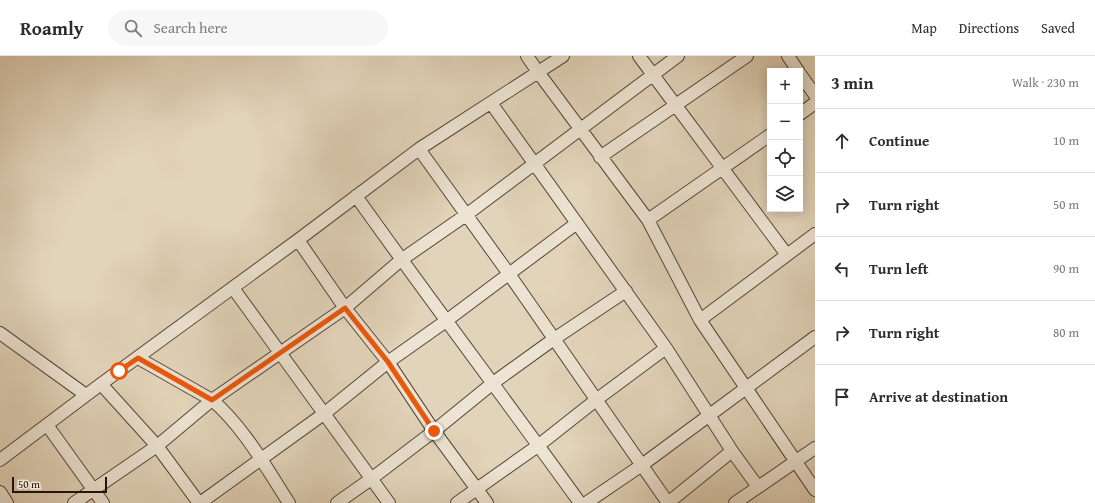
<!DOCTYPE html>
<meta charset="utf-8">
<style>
body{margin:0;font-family:"Gentium Book Plus",serif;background:#f7f7f7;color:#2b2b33}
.controls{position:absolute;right:12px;top:12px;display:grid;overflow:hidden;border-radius:0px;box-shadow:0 2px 10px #0003}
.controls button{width:36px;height:36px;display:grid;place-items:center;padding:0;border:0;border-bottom:1px solid #e1e1e2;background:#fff;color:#2b2b33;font:20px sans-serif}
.scale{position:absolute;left:12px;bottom:10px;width:95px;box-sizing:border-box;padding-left:4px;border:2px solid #26150d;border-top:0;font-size:11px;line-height:14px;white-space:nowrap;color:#26150d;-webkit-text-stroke:3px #ece3d2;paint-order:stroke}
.stop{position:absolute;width:12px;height:12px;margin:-9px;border:3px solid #ea580c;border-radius:50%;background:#fff}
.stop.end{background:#ea580c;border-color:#fff;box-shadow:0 1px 4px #0008}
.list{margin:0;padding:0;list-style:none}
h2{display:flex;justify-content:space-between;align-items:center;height:52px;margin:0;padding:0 16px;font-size:17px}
h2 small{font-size:13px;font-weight:400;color:#7c7c81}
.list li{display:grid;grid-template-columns:26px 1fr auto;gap:12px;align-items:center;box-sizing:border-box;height:64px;padding:0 16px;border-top:1px solid #e1e1e2}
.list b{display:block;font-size:15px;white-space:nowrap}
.list em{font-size:13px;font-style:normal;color:#7c7c81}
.icon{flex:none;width:22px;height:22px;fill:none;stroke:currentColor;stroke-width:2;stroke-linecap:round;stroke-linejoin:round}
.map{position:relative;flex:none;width:815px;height:447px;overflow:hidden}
header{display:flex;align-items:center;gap:24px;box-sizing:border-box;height:56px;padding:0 20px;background:#fff;border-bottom:1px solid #e1e1e2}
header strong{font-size:19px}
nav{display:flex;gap:22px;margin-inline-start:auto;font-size:14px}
.search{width:280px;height:36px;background:#f7f7f7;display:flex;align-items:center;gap:10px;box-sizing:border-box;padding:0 14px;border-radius:22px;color:#7c7c81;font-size:15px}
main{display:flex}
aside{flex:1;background:#fff}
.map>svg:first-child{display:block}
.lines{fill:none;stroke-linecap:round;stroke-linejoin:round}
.minor-casing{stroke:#554538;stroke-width:14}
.minor{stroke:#ece3d2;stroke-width:12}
.route{stroke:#ea580c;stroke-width:5}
</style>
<header>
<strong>Roamly</strong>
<div class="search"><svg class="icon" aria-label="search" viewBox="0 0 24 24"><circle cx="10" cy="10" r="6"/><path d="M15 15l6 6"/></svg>Search here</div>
<nav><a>Map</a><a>Directions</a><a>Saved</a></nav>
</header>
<main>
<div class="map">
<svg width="815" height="447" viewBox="0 0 815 447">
<rect width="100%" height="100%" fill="#e2d4ba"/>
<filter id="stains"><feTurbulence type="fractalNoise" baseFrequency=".005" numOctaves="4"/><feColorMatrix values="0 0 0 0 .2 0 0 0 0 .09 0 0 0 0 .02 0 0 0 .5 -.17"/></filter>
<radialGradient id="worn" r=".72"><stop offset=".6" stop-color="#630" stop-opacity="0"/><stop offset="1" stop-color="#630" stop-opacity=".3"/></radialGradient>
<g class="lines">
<defs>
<path id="minor" d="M527 0 538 16 648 164 700 264 815 434
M639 0 787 199
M788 0 798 15
M800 18 815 39
M491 47 666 292 732 395 668 447
M800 58 815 47
M419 93 509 218 668 447
M600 101 747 0
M356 140C429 243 506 344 580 447
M648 164 770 79
M298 184 345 252 388 306 434 375 487 447
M233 232 389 447
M700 264 815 178
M0 277 86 339
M138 302 212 344C243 370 267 413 289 447
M101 328 157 390 199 447
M47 369 103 447
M732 395 758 431
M0 404 101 328 298 184 419 93 563 0
M0 436 7 447
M74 447 157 390 212 344 345 252 401 204 466 159 678 0
M200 447 325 357 388 306 446 265 577 167
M337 447 371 423 434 375 493 327 554 283 626 235
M457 447 539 389 596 344 666 292
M586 447 642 409 815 281
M735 447 815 392"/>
</defs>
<use href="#minor" class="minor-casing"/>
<use href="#minor" class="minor"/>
</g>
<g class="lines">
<path class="route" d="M119 315 138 302 212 344 345 252 388 306 434 375"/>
</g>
<rect width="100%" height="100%" filter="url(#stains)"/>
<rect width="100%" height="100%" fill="url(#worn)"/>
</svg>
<div class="controls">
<button>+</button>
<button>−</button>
<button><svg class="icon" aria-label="locate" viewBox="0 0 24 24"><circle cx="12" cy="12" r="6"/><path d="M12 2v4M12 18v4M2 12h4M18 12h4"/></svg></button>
<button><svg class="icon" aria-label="layers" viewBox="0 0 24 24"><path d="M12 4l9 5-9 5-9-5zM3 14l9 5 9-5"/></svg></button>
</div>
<div class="scale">50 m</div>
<div class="stop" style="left:119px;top:315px"></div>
<div class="stop end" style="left:434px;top:375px"></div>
</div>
<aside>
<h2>3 min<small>Walk · 230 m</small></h2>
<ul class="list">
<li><svg class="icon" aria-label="ahead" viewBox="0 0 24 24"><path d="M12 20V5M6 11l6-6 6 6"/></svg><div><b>Continue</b></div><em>10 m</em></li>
<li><svg class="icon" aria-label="right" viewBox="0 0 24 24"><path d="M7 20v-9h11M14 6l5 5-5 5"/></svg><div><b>Turn right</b></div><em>50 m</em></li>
<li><svg class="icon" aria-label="left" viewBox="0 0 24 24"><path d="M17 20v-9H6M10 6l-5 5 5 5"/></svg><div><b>Turn left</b></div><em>90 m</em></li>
<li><svg class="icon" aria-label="right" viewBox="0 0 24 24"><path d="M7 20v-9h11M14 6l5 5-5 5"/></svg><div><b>Turn right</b></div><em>80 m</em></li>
<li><svg class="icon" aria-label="arrive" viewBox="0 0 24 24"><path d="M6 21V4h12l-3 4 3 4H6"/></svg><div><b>Arrive at destination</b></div></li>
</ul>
</aside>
</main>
